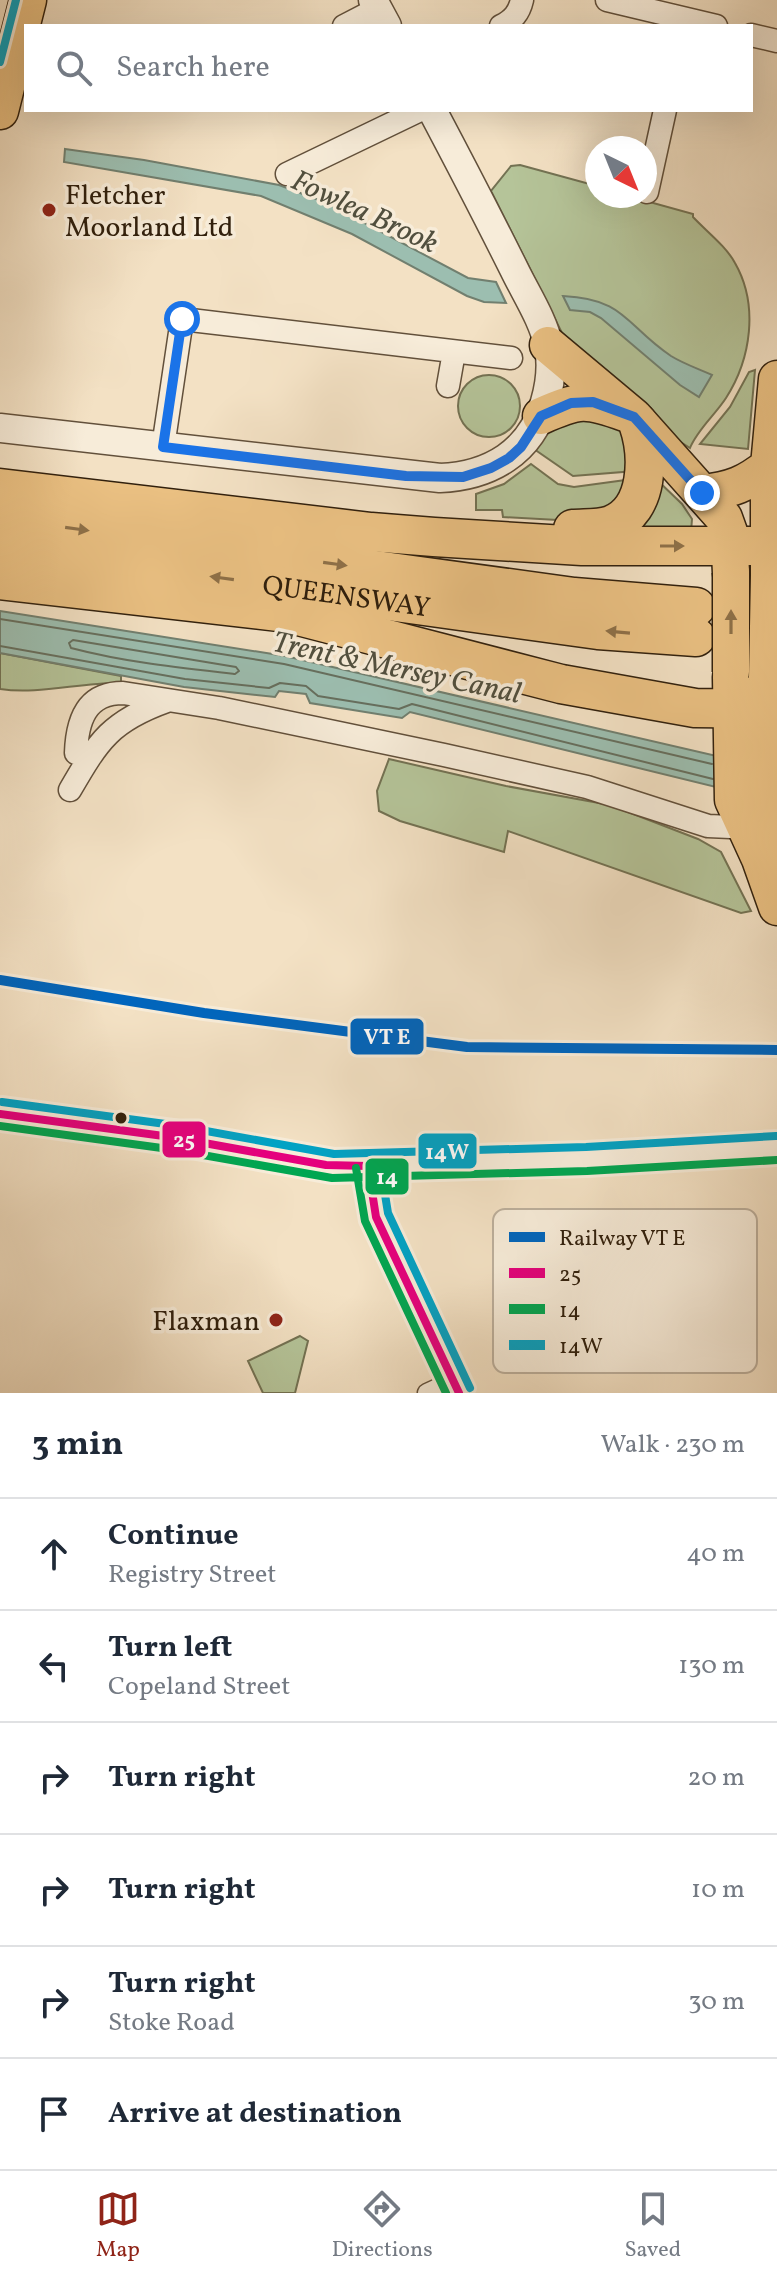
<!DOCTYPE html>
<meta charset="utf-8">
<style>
body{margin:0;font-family:Vollkorn,serif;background:#f2f2f3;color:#1f2937}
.compass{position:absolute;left:585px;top:136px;width:72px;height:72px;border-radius:50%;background:#fff;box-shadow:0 8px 32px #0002;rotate:137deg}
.stop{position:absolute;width:24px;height:24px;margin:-18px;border:6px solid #1a73e8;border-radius:50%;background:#fff}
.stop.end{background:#1a73e8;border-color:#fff;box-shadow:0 2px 8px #0008}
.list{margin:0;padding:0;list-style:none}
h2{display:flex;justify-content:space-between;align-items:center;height:104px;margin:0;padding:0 32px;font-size:34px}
h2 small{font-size:26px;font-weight:400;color:#747a83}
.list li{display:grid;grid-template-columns:52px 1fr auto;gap:24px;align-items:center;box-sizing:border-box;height:112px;padding:0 32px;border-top:2px solid #e0e1e3}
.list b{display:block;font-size:30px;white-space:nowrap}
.list p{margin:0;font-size:26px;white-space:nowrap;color:#747a83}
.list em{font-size:26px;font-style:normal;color:#747a83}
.icon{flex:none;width:44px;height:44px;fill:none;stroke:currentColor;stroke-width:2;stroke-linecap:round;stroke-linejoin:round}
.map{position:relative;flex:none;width:777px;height:1393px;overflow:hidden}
.search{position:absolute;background:#fff;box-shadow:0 8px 32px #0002;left:24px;right:24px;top:24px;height:88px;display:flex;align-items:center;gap:20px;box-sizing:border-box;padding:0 28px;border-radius:0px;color:#747a83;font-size:30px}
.sheet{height:776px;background:#fff}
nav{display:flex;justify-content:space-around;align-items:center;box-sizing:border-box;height:112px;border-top:2px solid #e0e1e3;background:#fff;font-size:22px;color:#747a83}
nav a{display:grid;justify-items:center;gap:4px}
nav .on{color:#8f2418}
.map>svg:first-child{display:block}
.green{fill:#b5c499;stroke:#737253;stroke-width:2}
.water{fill:#9cbeb0;stroke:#717f6f;stroke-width:2}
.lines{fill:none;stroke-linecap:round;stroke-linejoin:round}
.shore{stroke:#666f5e;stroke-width:2}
.pedestrian-casing{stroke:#62503b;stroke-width:21}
.minor-casing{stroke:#62503b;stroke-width:25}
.tertiary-casing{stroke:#62503b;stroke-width:31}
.primary-casing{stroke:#31200d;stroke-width:39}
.trunk-casing{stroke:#31200d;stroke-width:41}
.pedestrian{stroke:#f7ecd9;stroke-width:18}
.minor{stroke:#f7ecd9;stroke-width:22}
.tertiary{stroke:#f7ecd9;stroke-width:28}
.primary{stroke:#eac082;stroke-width:36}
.trunk{stroke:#eac082;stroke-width:38}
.primary-bridge-casing{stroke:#31200d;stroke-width:39;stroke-linecap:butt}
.primary-bridge{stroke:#eac082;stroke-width:36}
.bus-1-casing{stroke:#f7ecd9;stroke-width:14}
.bus-2-casing{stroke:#f7ecd9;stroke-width:14}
.bus-3-casing{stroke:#f7ecd9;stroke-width:14}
.bus-1{stroke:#e5007d;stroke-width:8}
.bus-2{stroke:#00a651;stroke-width:8}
.bus-3{stroke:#02a2c4;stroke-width:8}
.rail-1-casing{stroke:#f7ecd9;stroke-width:16}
.rail-1{stroke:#0065bd;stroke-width:10}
.oneway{fill:#8e7048}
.route{stroke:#1a73e8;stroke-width:10}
.poi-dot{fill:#8f2418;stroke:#f7ecd9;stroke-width:3}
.bus-dot{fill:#31200d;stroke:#f7ecd9;stroke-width:3}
.labels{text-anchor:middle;stroke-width:7;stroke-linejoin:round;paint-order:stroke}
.poi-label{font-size:28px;fill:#31200d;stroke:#f7ecd9;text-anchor:start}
.street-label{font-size:28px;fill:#31200d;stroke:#f7ecd9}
.water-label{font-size:30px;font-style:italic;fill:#514f3e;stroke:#f7ecd9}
.key{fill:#f7ecd9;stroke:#bcaf9c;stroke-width:2}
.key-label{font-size:22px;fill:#31200d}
.line-badge{stroke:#f7ecd9;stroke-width:3}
.badge-label{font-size:22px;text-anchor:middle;font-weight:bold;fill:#fff}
</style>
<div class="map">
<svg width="777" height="1393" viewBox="0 0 777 1393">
<rect width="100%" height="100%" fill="#f3e1c4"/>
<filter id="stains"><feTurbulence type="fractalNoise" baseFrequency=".0025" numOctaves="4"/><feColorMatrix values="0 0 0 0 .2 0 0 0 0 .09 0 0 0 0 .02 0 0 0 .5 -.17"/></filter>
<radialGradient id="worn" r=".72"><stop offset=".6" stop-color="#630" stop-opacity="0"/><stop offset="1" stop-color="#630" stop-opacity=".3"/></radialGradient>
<path class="green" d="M520 165 597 186V196H628L693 214V217C706 231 726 246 735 263 759 305 751 359 726 398 715 415 697 430 690 448L676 439 567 343 491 191 511 166Z
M755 370 748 449 700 444 730 407 749 372Z
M458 406a31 31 0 1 1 62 0a31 31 0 1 1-62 0Z
M556 418 616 419 635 471 573 476 534 449Z
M531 464 558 484 574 487 633 479 627 497 576 521 503 517 502 510H476V494L504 484Z
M655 478 682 504 692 519 691 532 619 533Z
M0 653 121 676V683C81 682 39 695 0 689Z
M389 759 506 786 610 805 698 839 721 852 751 911 741 913 508 831 504 852 400 821 379 811 377 791Z
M300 1336 308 1341 295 1393H263L248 1361Z"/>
<path class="water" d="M65 149 144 160 279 185 327 203 468 278 496 282 506 303 484 302 467 296 352 234 261 196 64 162Z
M563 296C626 299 625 325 671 356 684 364 699 369 712 375L699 397 680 385 601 318 590 312 570 310Z
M0 611 285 656 777 770V802L410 712 402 718 310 703 306 694 279 691 275 697 184 687 0 653Z"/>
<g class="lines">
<path class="shore" d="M0 619 284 664 712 764
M73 640 236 667 239 671 235 674C180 668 124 662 71 648L69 643Z
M0 646 185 679 269 688 280 683 306 686 318 696 399 709 412 704 713 779"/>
<defs>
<path id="pedestrian" d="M427 1393 453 1381"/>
<path id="minor" d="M607 0 716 26
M344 26 377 9
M501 26C513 20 519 13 522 0
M751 35 777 41
M287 174 420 110
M647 192 665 110
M448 386 454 352
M163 447 182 319 511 358
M76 753C77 722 85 693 123 693L219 708 444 755 587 787 708 826 753 828
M70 790C99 740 111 721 167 701
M368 1166 376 1217 459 1393"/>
<path id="tertiary" d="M373 0 387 26
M0 428 440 478C490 476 531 452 545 402 550 385 552 364 549 347 543 319 526 294 514 269 487 215 460 163 432 110
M0 1114 171 1137 333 1166 587 1159 777 1148"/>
<path id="primary" d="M0 111 28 0
M548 345 634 417 724 518 729 532 731 573
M541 416C580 399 585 399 625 413
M702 493C732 490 746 484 769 466
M769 575V466L777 379
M731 677 733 800 760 859 777 907
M760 858 766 806 764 709 767 682"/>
<g id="trunk">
<path d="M0 488 371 532 434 537 582 546H777"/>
<path d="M0 519 574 597 696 607"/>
<path d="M573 529C585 528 600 529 611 525 650 510 649 455 638 423"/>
<path id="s1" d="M0 547 598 630 696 637"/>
<path d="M0 580 287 613 561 684 695 708 777 709"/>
</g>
</defs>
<use href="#pedestrian" class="pedestrian-casing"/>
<use href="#minor" class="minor-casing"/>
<use href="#tertiary" class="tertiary-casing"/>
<use href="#primary" class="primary-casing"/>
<use href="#trunk" class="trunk-casing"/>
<use href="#pedestrian" class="pedestrian"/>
<use href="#minor" class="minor"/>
<use href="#tertiary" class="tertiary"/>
<use href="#primary" class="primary"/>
<use href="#trunk" class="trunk"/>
<defs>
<path id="primary-bridge" d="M731 672V573
M767 678 769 576"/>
</defs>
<use href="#primary-bridge" class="primary-bridge-casing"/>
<use href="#primary-bridge" class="primary-bridge"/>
<defs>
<path id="bus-1" d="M0 1114 171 1137 326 1165 368 1166
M368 1166 376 1217 459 1393"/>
<path id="bus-2" d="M0 1126 169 1149 332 1178 587 1171 777 1160
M356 1168 365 1221 446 1393"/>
<path id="bus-3" d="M0 62 16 0
M2 1102 173 1125 334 1154 586 1147 776 1136
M380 1164 388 1213 470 1388"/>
</defs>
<use href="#bus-1" class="bus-1-casing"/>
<use href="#bus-2" class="bus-2-casing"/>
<use href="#bus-3" class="bus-3-casing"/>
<use href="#bus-1" class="bus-1"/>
<use href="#bus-2" class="bus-2"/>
<use href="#bus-3" class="bus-3"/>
<defs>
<path id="rail-1" d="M0 980 204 1013 467 1047 777 1050"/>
</defs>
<use href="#rail-1" class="rail-1-casing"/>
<use href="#rail-1" class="rail-1"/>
</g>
<defs><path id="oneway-solid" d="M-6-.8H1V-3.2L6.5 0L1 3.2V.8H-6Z" transform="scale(2)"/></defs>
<g class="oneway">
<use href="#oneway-solid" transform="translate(77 529) rotate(8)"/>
<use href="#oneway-solid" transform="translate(672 546)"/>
<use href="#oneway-solid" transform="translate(335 564) rotate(8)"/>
<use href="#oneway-solid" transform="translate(222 578) rotate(-172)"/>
<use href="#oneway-solid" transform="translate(731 622) rotate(-90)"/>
<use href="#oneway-solid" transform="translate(618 632) rotate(-175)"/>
</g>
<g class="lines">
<path class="route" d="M182 319 163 447 406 476 463 477 491 468 509 458 521 447 541 416 571 403 593 402 634 417 702 493"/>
</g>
<g class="poi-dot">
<circle cx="49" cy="210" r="8"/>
<circle cx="276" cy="1320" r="8"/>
</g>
<circle class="bus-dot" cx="121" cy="1118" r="7"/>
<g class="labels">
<g class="poi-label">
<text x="65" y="204">Fletcher<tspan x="65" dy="32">Moorland Ltd</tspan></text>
<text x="260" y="1330" text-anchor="end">Flaxman</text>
</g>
<g class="street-label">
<text dy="10" stroke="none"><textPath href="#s1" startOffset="350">QUEENSWAY</textPath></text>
</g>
<g class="water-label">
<text transform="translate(365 211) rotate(25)" y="10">Fowlea Brook</text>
<text transform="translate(397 667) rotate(12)" y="10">Trent &amp; Mersey Canal</text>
</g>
</g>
<rect x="493" y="1209" width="264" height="164" rx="12" class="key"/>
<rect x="509" y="1232" width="36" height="10" fill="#0065bd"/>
<rect x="509" y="1268" width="36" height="10" fill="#e5007d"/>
<rect x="509" y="1304" width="36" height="10" fill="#00a651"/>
<rect x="509" y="1340" width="36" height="10" fill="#02a2c4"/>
<g class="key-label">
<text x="559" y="1245">Railway VT E</text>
<text x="559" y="1281">25</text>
<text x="559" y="1317">14</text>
<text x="559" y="1353">14W</text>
</g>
<g class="line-badge">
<rect x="349" y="1017" width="76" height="39" rx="8" fill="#0065bd"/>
<rect x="161" y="1120" width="46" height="39" rx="8" fill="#e5007d"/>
<rect x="417" y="1132" width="61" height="38" rx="8" fill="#02a2c4"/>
<rect x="364" y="1157" width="46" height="39" rx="8" fill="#00a651"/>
</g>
<g class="badge-label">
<text x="387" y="1044">VT E</text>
<text x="184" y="1147">25</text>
<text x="447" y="1159">14W</text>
<text x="387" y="1184">14</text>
</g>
<rect width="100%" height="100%" filter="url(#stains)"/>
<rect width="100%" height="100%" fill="url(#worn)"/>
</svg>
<svg class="compass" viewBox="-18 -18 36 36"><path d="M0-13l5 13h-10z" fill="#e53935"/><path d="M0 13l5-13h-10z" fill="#747a83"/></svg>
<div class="stop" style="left:182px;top:319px"></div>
<div class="stop end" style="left:702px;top:493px"></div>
<div class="search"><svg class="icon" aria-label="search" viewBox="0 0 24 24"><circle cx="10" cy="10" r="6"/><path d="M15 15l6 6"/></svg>Search here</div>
</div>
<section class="sheet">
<h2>3 min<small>Walk · 230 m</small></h2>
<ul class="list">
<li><svg class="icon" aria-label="ahead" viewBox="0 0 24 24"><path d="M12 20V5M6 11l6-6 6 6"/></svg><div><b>Continue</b><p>Registry Street</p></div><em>40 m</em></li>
<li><svg class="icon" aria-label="left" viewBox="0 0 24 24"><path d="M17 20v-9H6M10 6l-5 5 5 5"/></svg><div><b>Turn left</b><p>Copeland Street</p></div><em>130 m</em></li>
<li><svg class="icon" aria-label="right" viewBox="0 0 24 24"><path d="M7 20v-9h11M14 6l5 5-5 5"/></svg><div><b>Turn right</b></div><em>20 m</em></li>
<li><svg class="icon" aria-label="right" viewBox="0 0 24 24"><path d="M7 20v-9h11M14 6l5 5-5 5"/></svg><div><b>Turn right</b></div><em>10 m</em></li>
<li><svg class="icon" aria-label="right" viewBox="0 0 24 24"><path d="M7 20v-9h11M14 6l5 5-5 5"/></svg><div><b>Turn right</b><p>Stoke Road</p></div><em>30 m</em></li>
<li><svg class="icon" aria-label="arrive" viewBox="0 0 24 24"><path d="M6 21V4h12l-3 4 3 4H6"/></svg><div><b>Arrive at destination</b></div></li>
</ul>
</section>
<nav>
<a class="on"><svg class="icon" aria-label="map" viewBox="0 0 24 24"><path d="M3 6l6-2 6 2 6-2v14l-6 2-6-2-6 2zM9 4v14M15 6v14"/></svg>Map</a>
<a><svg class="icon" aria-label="directions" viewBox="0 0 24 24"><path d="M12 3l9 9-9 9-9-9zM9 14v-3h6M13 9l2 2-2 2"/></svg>Directions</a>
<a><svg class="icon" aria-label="saved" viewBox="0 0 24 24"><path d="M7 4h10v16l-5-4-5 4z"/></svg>Saved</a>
</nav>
